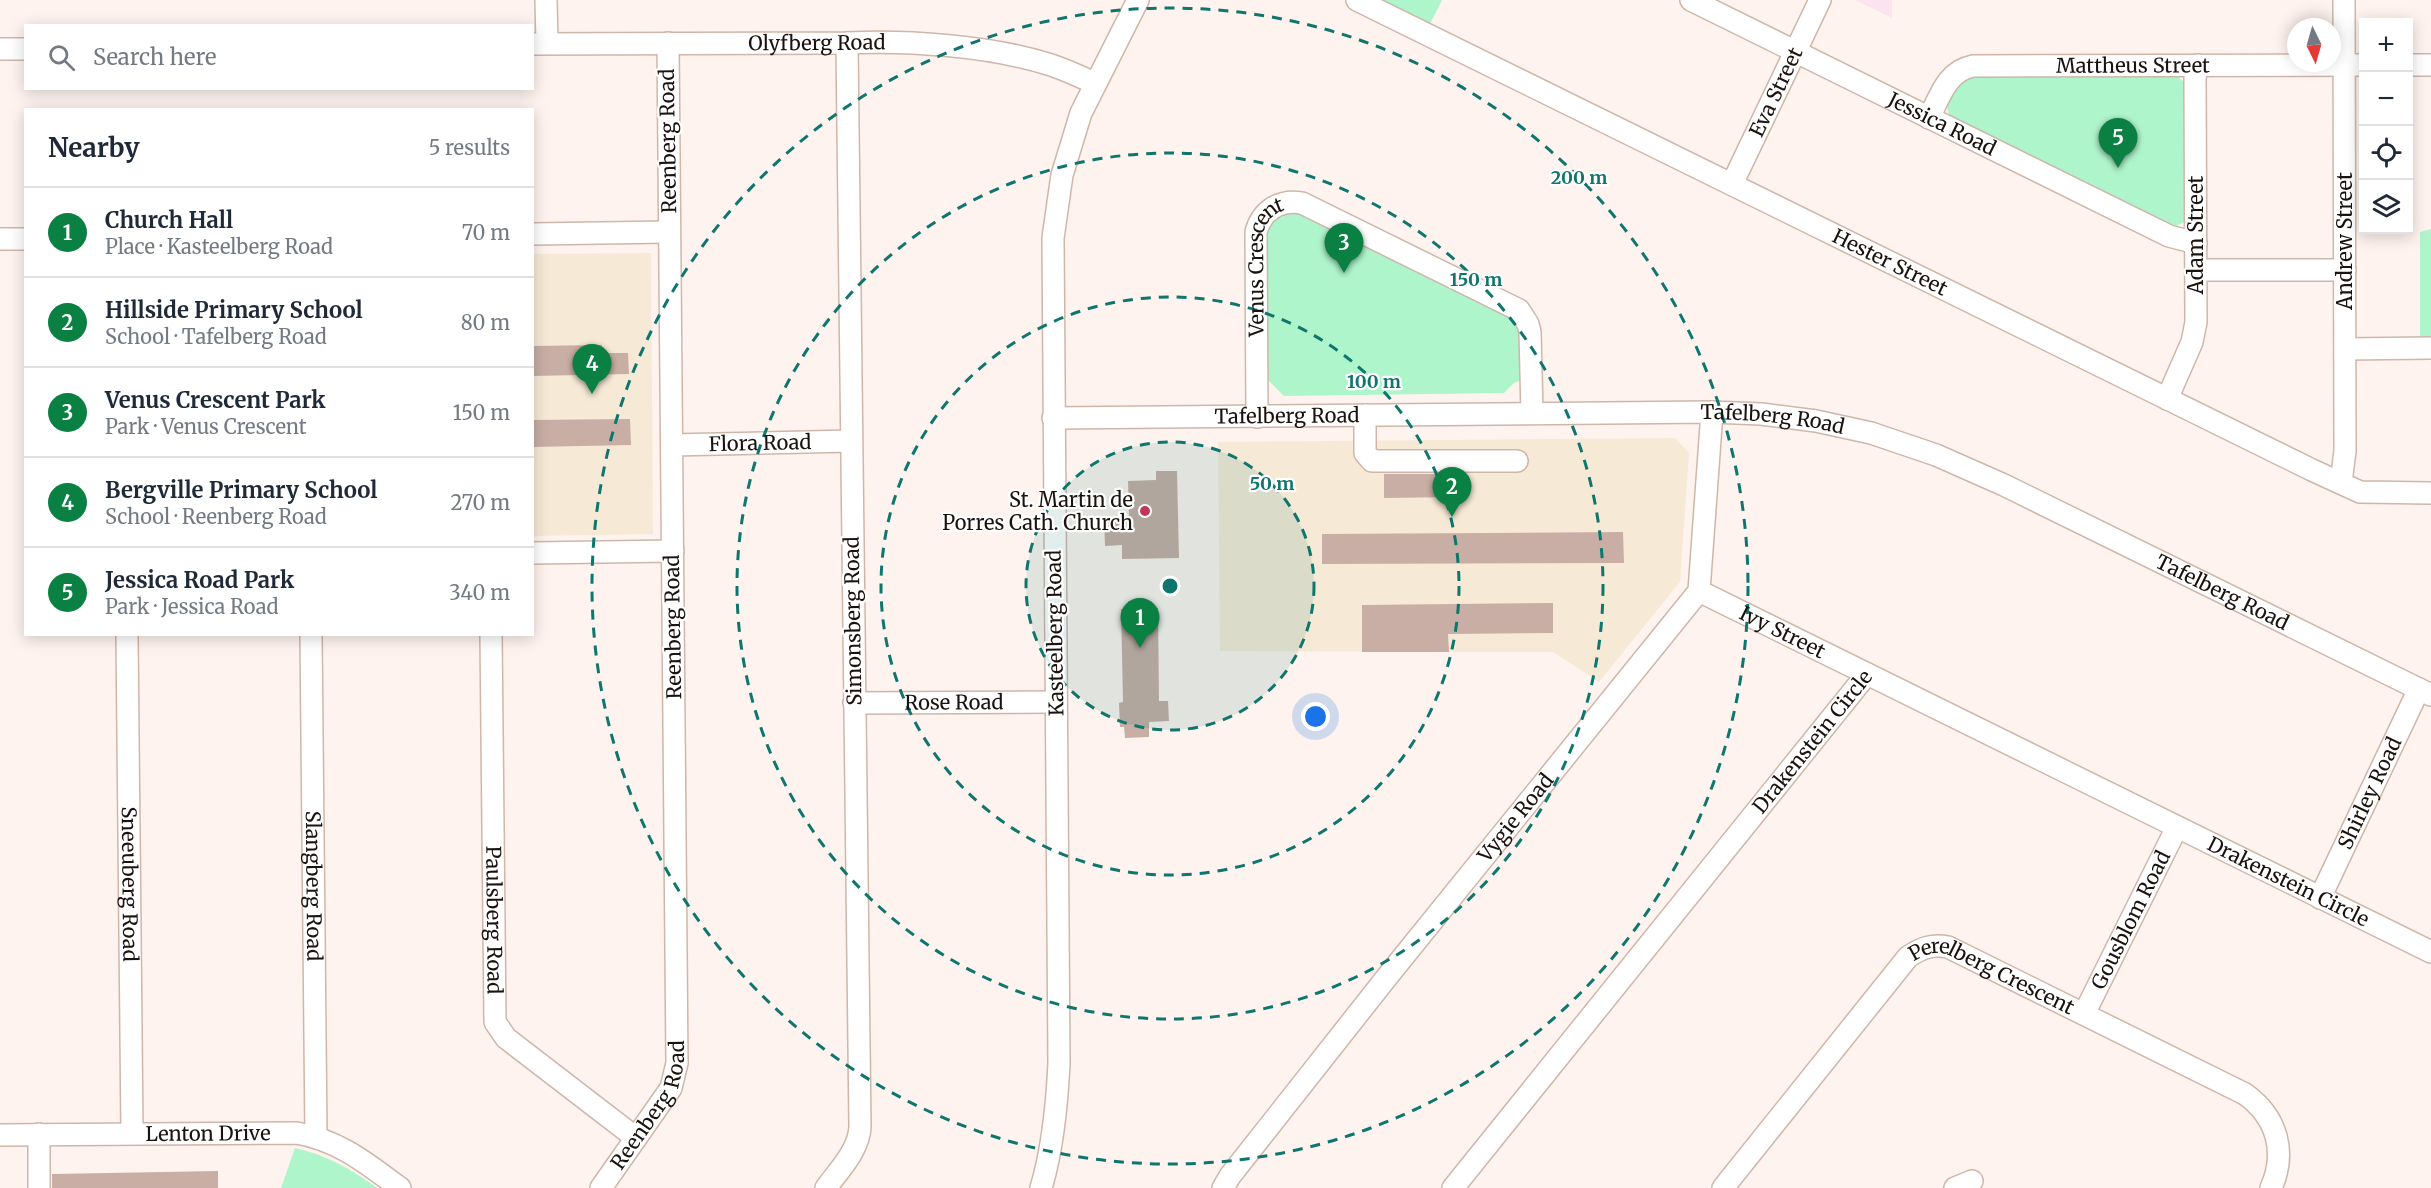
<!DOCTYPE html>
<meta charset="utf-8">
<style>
body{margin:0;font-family:Merriweather,serif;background:#f6f6f7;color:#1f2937}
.controls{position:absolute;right:18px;top:18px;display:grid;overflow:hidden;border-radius:0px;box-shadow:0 3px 15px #0003}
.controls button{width:54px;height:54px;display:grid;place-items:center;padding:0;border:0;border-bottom:2px solid #e0e1e3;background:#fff;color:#1f2937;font:30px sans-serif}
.compass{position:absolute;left:2287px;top:18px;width:54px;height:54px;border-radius:50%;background:#fff;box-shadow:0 3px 15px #0003;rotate:175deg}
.you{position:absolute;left:1316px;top:717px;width:21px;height:21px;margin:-15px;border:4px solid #fff;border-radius:50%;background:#1a73e8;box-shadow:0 0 0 9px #1a73e833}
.badge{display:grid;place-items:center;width:39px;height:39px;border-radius:50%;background:#0b8043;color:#fff;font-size:20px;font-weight:700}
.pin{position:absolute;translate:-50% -50px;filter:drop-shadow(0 2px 3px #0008)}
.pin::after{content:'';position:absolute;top:32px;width:21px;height:18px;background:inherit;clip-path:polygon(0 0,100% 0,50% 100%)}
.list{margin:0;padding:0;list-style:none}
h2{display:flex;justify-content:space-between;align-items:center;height:78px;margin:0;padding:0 24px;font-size:26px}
h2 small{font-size:20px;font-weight:400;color:#747a83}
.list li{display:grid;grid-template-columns:39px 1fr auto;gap:18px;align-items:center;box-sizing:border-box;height:90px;padding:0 24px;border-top:2px solid #e0e1e3}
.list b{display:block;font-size:22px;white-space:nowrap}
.list p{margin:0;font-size:20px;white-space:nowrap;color:#747a83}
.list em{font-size:20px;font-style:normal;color:#747a83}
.icon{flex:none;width:33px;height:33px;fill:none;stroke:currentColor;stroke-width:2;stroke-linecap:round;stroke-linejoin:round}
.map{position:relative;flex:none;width:2431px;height:1188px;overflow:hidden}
.search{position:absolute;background:#fff;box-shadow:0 3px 15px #0003;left:24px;top:24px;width:510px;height:66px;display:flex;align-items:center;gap:15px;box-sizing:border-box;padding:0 21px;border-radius:0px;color:#747a83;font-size:22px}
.panel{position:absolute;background:#fff;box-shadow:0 3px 15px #0003;left:24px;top:108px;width:510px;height:528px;border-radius:0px}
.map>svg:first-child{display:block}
.commercial{fill:#fbe4f0}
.education{fill:#f6ead6}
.park{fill:#aef5cc}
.building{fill:#c8aea5}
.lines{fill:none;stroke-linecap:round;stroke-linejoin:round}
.minor-casing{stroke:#cfb6aa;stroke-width:24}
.minor{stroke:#fff;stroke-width:21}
.ring{fill:none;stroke:#0f766e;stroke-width:3;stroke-dasharray:10 8}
.poi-dot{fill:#c53559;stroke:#fff;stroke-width:2}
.labels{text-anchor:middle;stroke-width:4.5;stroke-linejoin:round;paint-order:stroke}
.street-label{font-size:20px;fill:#1a120e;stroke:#fff}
.poi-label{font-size:20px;fill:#1a120e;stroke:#fff;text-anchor:end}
.centre{fill:#0f766e;stroke:#fff;stroke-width:3}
.ring-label{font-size:18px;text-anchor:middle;font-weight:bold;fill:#0f766e;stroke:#fff;stroke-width:4.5;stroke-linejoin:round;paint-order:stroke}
</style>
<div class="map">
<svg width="2431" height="1188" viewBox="0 0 2431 1188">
<rect width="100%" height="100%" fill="#fef3ee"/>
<path class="commercial" d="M1855 0H1892V18Z"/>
<path class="education" d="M651 253 653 534 533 536 532 254Z
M1675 438 1689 453 1680 582 1599 682 1553 652 1220 651 1218 442Z"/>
<path class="park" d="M1376 0H1442L1429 26Z
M2176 75 2185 83 2187 217 2184 222 2174 227 1951 118C1941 101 1953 90 1963 76Z
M1294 210 1512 316 1520 326 1522 380 1514 383 1504 393 1284 396 1264 376 1263 233 1273 216Z
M2431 229V340H2420V232Z
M295 1148C327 1155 351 1169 377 1188H281Z"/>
<path class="building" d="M602 345V353H628L629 374 532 376V346Z
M630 419 631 445 532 447V420Z
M1156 471H1177L1179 558 1122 559V545L1105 546 1104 519 1129 518 1128 481 1156 480Z
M1384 474H1459V497L1384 498Z
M1623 532 1624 563 1322 564V534Z
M1553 603V633L1448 634 1449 652H1362V605Z
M1158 608 1159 701H1168L1169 721 1149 722V737L1125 738 1124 727H1120L1119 703 1123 702 1121 609Z
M218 1171V1188H52V1174Z"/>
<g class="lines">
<defs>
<g id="minor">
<path d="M546 0 547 43"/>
<path id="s1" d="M1357 0 2312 470 2360 492 2431 493"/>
<path id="s2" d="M1691 0 2169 236 2196 243"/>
<path id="s3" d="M532 44 847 43C907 40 990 46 1048 64 1064 69 1079 76 1094 83"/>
<path d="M0 49H26"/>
<path d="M2408 65H2431"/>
<path id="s4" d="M1929 118C1940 96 1947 71 1973 66L2364 65"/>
<path id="s5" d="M1732 184 1820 0"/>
<path d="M532 234 669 232"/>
<path d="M0 239H26"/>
<path d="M2197 270H2345"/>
<path d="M2345 349 2431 348"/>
<path d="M2167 399 2192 342 2196 322 2195 78 2198 65"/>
<path d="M1365 415V453L1372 461H1517"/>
<path id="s6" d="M1257 417 1256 232C1262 210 1280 199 1302 203L1519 310 1528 324 1530 332 1532 413"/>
<path id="s7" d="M1053 418 1712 412 1761 414 1816 421 1871 433 1936 455 2004 485 2431 695"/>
<path id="s8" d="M672 445 851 441"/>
<path d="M2341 483 2345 451 2344 0"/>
<path d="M532 553 673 551"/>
<path id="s9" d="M1699 591 2431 952"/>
<path id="s10" d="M127 634 132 1133"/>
<path id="s11" d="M311 634 316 1136"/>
<path id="s12" d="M491 634 495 1022 506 1038 636 1138"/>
<path id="s13" d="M854 703 1056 702"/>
<path id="s14" d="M2320 898 2419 689"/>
<path id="s15" d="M2084 1014 2177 827"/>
<path id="s16" d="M0 1135 297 1133C340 1141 366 1163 400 1188"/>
<path d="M39 1188V1134"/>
<path id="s17" d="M601 1188 671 1088 677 1063 668 43"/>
<path d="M826 1188C839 1170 859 1150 860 1127L847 43"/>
<path d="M1041 1188C1053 1148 1057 1105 1059 1063L1053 238 1062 175 1081 113 1138 0"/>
<path id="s18" d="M1223 1188 1230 1176 1387 977 1699 591 1712 412"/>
<path id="s19" d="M1453 1188 1867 674"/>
<path id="s20" d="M1723 1188 1908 957C1921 948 1932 944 1948 947L2245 1094C2277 1117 2287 1152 2271 1188"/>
<path d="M1955 1188 1972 1181"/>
</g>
</defs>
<use href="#minor" class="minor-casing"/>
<use href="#minor" class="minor"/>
</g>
<circle cx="1170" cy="586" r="144" fill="#0f766e" fill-opacity=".12"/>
<g class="ring">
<circle cx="1170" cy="586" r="144"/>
<circle cx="1170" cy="586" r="289"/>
<circle cx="1170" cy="586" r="433"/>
<circle cx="1170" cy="586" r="578"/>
</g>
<circle class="poi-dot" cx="1145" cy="511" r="6"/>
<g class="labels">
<g class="street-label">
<text dy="7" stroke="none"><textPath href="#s3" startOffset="285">Olyfberg Road</textPath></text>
<text dy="7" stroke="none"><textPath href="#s4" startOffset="231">Mattheus Street</textPath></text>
<text dy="7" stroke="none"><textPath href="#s5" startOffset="102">Eva Street</textPath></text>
<text dy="7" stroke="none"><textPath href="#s2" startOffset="280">Jessica Road</textPath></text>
<text transform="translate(668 141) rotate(-91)" y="7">Reenberg Road</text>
<text transform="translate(2196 235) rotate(-90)" y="7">Adam Street</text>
<text transform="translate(2345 241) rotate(-90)" y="7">Andrew Street</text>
<text dy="7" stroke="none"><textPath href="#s1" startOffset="594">Hester Street</textPath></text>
<text dy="7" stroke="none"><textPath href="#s6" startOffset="153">Venus Crescent</textPath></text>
<text dy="7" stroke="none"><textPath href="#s7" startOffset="234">Tafelberg Road</textPath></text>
<text dy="7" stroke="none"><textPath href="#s7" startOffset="720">Tafelberg Road</textPath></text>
<text dy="7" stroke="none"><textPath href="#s8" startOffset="88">Flora Road</textPath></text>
<text dy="7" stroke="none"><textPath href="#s7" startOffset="1206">Tafelberg Road</textPath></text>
<text transform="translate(853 621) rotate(-91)" y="7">Simonsberg Road</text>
<text transform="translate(673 627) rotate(-91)" y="7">Reenberg Road</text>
<text dy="7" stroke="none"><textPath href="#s9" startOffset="93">Ivy Street</textPath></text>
<text transform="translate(1055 633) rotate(-91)" y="7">Kasteelberg Road</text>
<text dy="7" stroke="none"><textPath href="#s13" startOffset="100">Rose Road</textPath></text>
<text dy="7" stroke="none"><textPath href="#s19" startOffset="573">Drakenstein Circle</textPath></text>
<text dy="7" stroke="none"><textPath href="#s14" startOffset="116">Shirley Road</textPath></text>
<text dy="7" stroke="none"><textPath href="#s18" startOffset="472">Vygie Road</textPath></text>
<text dy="7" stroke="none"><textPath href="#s9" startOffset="657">Drakenstein Circle</textPath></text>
<text dy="7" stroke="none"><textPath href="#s10" startOffset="250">Sneeuberg Road</textPath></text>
<text dy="7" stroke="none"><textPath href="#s11" startOffset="252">Slangberg Road</textPath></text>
<text dy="7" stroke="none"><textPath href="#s12" startOffset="286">Paulsberg Road</textPath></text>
<text dy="7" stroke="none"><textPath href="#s15" startOffset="105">Gousblom Road</textPath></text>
<text dy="7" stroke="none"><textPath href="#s20" startOffset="388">Perelberg Crescent</textPath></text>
<text dy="7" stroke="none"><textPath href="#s17" startOffset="98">Reenberg Road</textPath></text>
<text dy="7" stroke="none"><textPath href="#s16" startOffset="208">Lenton Drive</textPath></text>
</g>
<g class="poi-label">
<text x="1133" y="507">St. Martin de<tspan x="1133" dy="23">Porres Cath. Church</tspan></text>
</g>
</g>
<circle cx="1170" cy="586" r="9" class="centre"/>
<g class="ring-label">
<text x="1579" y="184">200 m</text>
<text x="1476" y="286">150 m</text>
<text x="1374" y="388">100 m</text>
<text x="1272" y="490">50 m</text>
</g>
</svg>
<div class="controls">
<button>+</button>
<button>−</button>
<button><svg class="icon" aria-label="locate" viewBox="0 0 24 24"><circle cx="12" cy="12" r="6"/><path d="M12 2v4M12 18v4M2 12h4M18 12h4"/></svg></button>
<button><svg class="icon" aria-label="layers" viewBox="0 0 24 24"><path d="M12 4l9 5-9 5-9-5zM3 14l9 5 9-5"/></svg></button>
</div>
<svg class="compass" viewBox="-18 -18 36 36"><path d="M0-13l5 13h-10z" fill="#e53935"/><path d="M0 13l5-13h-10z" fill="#747a83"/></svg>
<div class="you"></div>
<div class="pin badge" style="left:1140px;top:648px">1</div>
<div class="pin badge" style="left:1452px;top:517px">2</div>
<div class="pin badge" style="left:1344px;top:273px">3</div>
<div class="pin badge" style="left:592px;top:394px">4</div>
<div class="pin badge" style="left:2118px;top:168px">5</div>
<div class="search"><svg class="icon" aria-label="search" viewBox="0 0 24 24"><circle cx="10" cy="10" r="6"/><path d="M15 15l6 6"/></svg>Search here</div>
<section class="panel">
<h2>Nearby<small>5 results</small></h2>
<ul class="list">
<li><span class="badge">1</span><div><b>Church Hall</b><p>Place · Kasteelberg Road</p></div><em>70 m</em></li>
<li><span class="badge">2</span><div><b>Hillside Primary School</b><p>School · Tafelberg Road</p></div><em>80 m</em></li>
<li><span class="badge">3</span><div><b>Venus Crescent Park</b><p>Park · Venus Crescent</p></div><em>150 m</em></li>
<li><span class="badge">4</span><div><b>Bergville Primary School</b><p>School · Reenberg Road</p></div><em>270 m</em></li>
<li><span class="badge">5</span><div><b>Jessica Road Park</b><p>Park · Jessica Road</p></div><em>340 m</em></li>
</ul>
</section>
</div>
